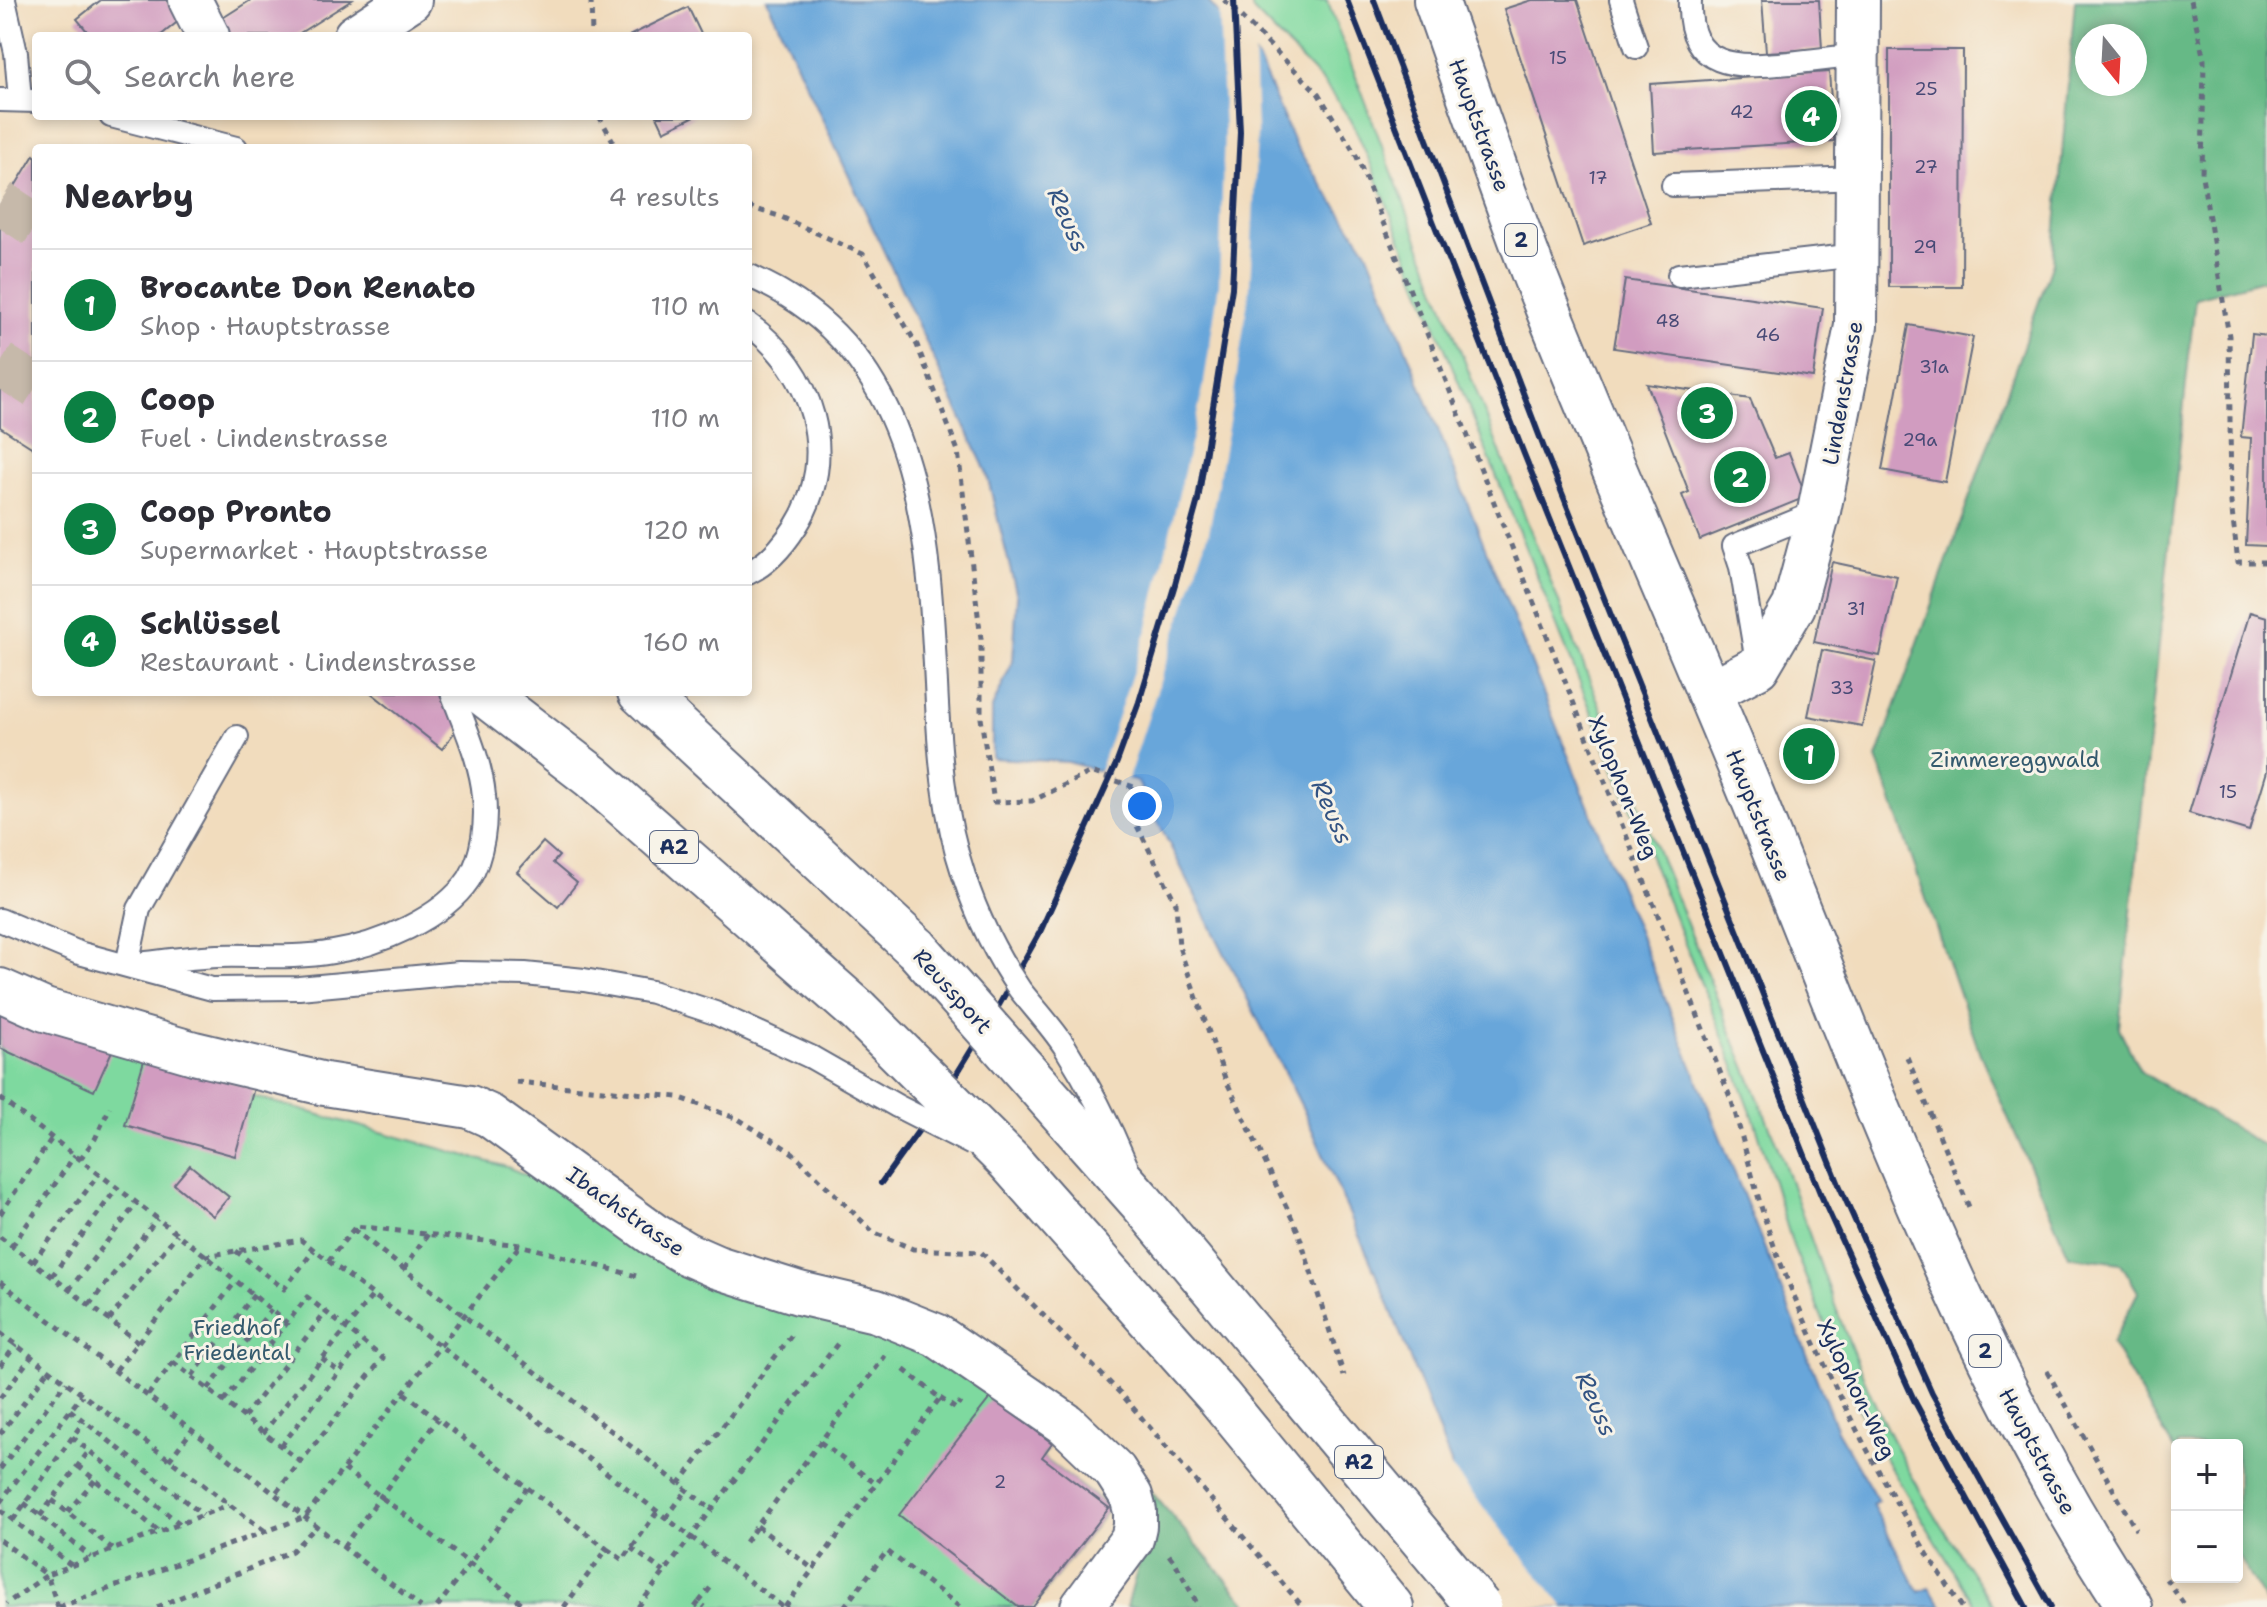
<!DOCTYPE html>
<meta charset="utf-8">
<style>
body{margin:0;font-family:"Shantell Sans",sans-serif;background:#f7f7f7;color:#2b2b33}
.controls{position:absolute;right:24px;bottom:24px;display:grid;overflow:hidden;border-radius:8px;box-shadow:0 4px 12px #0003}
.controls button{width:72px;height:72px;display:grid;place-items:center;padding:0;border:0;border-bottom:2px solid #e1e1e2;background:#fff;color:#2b2b33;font:40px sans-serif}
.compass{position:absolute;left:2075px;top:24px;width:72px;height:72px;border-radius:50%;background:#fff;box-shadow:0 4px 12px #0003;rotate:162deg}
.you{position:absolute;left:1142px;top:806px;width:28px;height:28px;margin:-20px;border:6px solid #fff;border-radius:50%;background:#1a73e8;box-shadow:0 0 0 12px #1a73e833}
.badge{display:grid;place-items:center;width:52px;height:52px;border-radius:50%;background:#0b8043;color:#fff;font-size:26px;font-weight:700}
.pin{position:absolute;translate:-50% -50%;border:4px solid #fff;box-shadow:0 2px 8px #0006}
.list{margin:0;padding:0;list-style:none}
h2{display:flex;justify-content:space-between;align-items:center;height:104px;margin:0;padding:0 32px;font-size:34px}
h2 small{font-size:26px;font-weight:400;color:#7c7c81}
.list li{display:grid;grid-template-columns:52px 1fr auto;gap:24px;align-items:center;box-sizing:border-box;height:112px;padding:0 32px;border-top:2px solid #e1e1e2}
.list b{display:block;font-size:30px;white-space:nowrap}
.list p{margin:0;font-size:26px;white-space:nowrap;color:#7c7c81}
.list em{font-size:26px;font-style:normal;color:#7c7c81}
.icon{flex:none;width:44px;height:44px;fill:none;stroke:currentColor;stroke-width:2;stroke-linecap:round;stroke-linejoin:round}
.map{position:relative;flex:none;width:2267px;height:1607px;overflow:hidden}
.search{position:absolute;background:#fff;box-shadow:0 4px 12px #0003;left:32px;top:32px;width:720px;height:88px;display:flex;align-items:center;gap:20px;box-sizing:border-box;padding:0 28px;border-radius:8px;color:#7c7c81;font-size:30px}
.panel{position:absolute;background:#fff;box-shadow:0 4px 12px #0003;left:32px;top:144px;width:720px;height:552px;border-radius:8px}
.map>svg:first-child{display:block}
.green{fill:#7ed99f;stroke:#4c847e;stroke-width:2}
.forest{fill:#66b986;stroke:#407472;stroke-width:2;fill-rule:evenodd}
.water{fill:#68a6da;stroke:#426a9c;stroke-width:2}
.pier{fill:#f1dcbd}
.building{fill:#d19cc0}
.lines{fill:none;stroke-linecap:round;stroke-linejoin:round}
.motorway-tunnel{stroke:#c6b9aa;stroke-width:44;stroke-dasharray:44 22;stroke-linecap:butt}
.service-casing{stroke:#666c7f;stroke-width:26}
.minor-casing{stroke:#666c7f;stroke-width:46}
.primary-casing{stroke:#666c7f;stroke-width:48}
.motorway-casing{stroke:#666c7f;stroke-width:48}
.path{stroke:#666c7f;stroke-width:5;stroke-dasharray:6 6;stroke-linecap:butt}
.service{stroke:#fff;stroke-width:22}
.minor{stroke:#fff;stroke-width:42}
.primary{stroke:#fff;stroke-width:44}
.motorway{stroke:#fff;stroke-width:44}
.rail{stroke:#1b2f5e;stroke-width:6}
.service-bridge-casing{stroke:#666c7f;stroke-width:26;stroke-linecap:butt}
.motorway-bridge-casing{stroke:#666c7f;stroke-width:48;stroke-linecap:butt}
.service-bridge{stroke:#fff;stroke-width:22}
.motorway-bridge{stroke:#fff;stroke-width:44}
.labels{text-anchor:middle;stroke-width:6;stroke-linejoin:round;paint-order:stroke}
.number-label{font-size:18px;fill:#484a76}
.shield{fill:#f7f3e8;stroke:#5d6a87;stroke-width:2}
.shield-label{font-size:20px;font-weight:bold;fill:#1b2f5e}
.street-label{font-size:22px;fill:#1b2f5e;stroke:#f7f3e8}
.park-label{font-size:22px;fill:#345a6e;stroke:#f7f3e8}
.water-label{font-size:24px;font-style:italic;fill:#325383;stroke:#f7f3e8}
</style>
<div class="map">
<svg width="2267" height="1607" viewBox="0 0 2267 1607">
<rect width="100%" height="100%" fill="#f7f3e8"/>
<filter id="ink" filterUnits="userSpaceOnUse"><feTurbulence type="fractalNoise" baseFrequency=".0125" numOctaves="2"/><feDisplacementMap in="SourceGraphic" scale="16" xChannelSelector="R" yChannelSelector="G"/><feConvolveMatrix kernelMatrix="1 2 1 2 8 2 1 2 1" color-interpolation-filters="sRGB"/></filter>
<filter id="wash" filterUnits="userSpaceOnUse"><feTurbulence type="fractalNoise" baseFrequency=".006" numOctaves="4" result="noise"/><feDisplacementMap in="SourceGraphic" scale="32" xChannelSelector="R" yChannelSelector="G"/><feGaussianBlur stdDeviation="1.8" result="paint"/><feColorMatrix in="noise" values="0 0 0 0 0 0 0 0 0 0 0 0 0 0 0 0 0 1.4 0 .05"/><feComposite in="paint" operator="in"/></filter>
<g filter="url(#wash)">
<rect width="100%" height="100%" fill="#f1dcbd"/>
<path class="green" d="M1252 0H1327C1456 344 1591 687 1729 1028 1748 1074 1768 1120 1785 1166 1814 1246 1840 1326 1875 1404 1907 1475 1951 1542 1995 1607H1976L1883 1455 1858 1407 1793 1246 1755 1122 1727 1048 1367 155 1351 120 1323 82 1252 9Z
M0 1005 162 1071 507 1167 919 1341 1052 1443 1042 1457 1109 1508 1033 1607H0Z"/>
<path class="forest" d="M2075 0H2267V279L2195 298 2119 1028 2140 1071 2267 1148V1605L2237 1555V1445H2177V1455L2112 1344 2138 1292 2121 1263 2069 1256 1980 1054 1877 758 2053 262ZM2087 36H2135V84H2087Z
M1148 1488 1250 1607H1127L1140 1559Z"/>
<path class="water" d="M767 0H1207L1258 59 1296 147 1367 251 1837 1430 1878 1501 1872 1504 1919 1592 1929 1588 1942 1607H1454L1451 1463 1383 1290 1303 1109 1138 782 1068 762 992 758V708L1013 661 1017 596 986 471Z"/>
<path class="pier" d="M1219 8 1254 48 1257 132 1250 286 1234 394 1209 532 1127 782 1098 775 1148 627 1203 389 1219 284 1224 133Z
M1446 1461 1564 1607H1450Z"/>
<g id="blocks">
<path class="building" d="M101 0H166L181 19 160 36H91L77 19Z
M251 0H352L295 36H231L221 19Z
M1532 0H1577L1651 223 1583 246 1504 9Z
M1762 0H1819L1822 49 1766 52Z
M688 7 702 36H629Z
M1889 50H1963L1962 287H1889Z
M1829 72 1834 141 1654 152 1650 84Z
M657 116H695L664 131Z
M34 155 36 157V450L0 427V211Z
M1625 280 1823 308 1813 377 1614 348Z
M1909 325 1973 337 1945 482 1882 470Z
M2252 334 2267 336V546L2246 545 2251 438 2241 437Z
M1647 384 1750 399 1775 458 1789 453 1806 497 1700 540 1682 495 1689 492Z
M1832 562 1897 576 1880 656 1814 642Z
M2250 612 2267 617V771L2249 831 2189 813Z
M1822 650 1876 661 1862 726 1808 716Z
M370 692H484L442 749Z
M543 842 559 856 553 863 577 883 558 907 517 872Z
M0 1000 112 1051 94 1091 0 1048Z
M145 1057 254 1088 235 1156 125 1125Z
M190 1165 229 1197 213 1216 174 1184Z
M991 1397 1052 1443 1042 1457 1109 1508 1033 1607H1018L899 1515Z"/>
</g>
</g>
<g filter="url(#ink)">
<use href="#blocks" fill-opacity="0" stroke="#666c7f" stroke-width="2"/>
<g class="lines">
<path class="motorway-tunnel" d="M0 202 36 226
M0 364 36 387"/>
<defs>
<path id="service" d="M4 0 16 53 20 99
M1621 0 1636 47
M1690 0C1687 70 1737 68 1790 63 1813 60 1836 58 1859 55
M0 100 36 101
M111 116 236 148
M1673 185 1858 178
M1679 275 1857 255
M748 324C813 370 840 456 796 526 784 545 769 563 748 573
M1757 662 1741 567 1734 546 1803 518 1818 516
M0 920 79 953 212 989 299 988 459 973 525 974 584 980 652 992 715 1013 811 1057
M139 964C165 961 191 957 218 956 256 955 295 959 333 952 378 945 442 919 469 879 483 856 487 822 484 796 481 761 464 725 452 692
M127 965 139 909 237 737"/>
<path id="minor" d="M190 0 208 36
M355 36 410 0
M1708 693 1758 667 1794 606 1818 516 1856 326 1858 0
M0 990 45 1010 194 1053 325 1084 470 1107 490 1116 653 1234 685 1253 717 1267 799 1293 876 1311 936 1335 1066 1424 1115 1471 1131 1496 1135 1511V1526L1132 1539 1082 1607"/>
<path id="primary" d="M1436 0C1468 91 1499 183 1534 274 1605 454 1685 631 1758 810 1868 1082 1968 1361 2130 1607"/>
<path id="motorway" d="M640 692 917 949
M483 693 591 776 857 1010
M1010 1162 1219 1397 1391 1607"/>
</defs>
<use href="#service" class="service-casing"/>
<use href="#minor" class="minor-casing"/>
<use href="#primary" class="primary-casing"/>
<use href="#motorway" class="motorway-casing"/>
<path class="path" d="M591 0 592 36
M1224 0 1318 93 1357 157 1732 1102C1747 1153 1759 1208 1779 1259 1828 1382 1888 1498 1962 1607
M2191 0 2204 60 2202 176 2229 336 2231 503 2238 562H2267
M599 116 617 148
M748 207 779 216 863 254 917 345 958 451 981 639V718L994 802 1032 801 1091 772 1134 787 1129 801 1132 816 1176 903 1179 947 1225 1078 1298 1231 1344 1376
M1907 1057 1969 1207
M516 1082 678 1097 738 1119 793 1153 873 1232 913 1249 981 1252 1123 1396 1303 1607
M0 1098 206 1256 287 1323 307 1297 383 1358 275 1494
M80 1159 95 1139 110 1107
M0 1214 52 1138
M353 1229 711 1509
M0 1237 138 1342
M12 1246 75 1155
M236 1251 284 1289 314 1250
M328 1261 356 1226 520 1245 640 1277
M33 1262 99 1174
M404 1269 428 1234
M52 1276 117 1188
M0 1282 421 1607
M69 1290 137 1203
M89 1305 157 1219
M109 1320 177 1234
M0 1333 265 1531
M322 1358 339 1372
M173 1362 300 1461
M0 1366 16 1345
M116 1370 206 1256 301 1240 783 1607
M2047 1371 2136 1530
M192 1376 254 1295
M208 1389 271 1310
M404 1393 607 1549
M148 1395 236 1281
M0 1398 31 1357
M940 1398 956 1409 960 1402
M224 1401 287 1323
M70 1410 203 1515
M244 1417 326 1312
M263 1433 373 1295
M0 1434 49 1370
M72 1437 180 1524
M820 1442 876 1484
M281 1446 363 1342
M169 1460 193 1429
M78 1466 160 1532
M0 1469 66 1382
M344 1469 527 1607
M679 1484 794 1332
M52 1500 113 1549
M0 1502 82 1395
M24 1503 91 1557
M0 1510 71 1565
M67 1512 95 1480
M40 1516 89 1451
M666 1518 687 1490
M13 1520 84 1421
M757 1526 813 1569
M0 1540 47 1575 6 1604
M745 1542 885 1356
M343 1547 438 1419
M631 1548 664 1572
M1169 1555 1176 1564 1199 1607
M2166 1579 2186 1607
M699 1602 711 1587
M58 1607 47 1575 229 1505
M59 1607 305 1517 520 1245
M157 1607 292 1551 317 1526
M437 1607 527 1488
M564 1607 607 1549 623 1560 657 1512
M638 1607 838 1343
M695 1607 699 1602 705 1607
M785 1607 940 1398 903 1369
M844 1607 887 1551 960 1607"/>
<use href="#service" class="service"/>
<use href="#minor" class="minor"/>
<use href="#primary" class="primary"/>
<use href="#motorway" class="motorway"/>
<path class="rail" d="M1347 0 1524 454 1820 1193 1915 1402 2026 1607
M1374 0 1544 448 1840 1187 1932 1393 2051 1607
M881 1183 942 1098 999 1005 1040 932 1117 762 1139 702 1175 584 1198 500 1232 288 1240 132 1234 0"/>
<defs>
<path id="service-bridge" d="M748 275C760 281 774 287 786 295 921 376 929 544 936 684 939 749 943 814 964 876 977 916 996 955 1020 990 1035 1009 1052 1027 1065 1047 1089 1085 1109 1124 1126 1165
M811 1057 897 1106 972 1144"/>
<path id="motorway-bridge" d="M917 949 1142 1203 1479 1607
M857 1010 1010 1162"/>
</defs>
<use href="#service-bridge" class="service-bridge-casing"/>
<use href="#motorway-bridge" class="motorway-bridge-casing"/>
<use href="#service-bridge" class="service-bridge"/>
<use href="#motorway-bridge" class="motorway-bridge"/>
</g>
</g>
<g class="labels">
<g class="number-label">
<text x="1558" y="64">15</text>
<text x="1926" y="95">25</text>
<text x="1742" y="118">42</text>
<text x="1926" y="173">27</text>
<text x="1598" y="184">17</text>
<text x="1925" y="253">29</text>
<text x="1668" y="327">48</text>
<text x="1768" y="341">46</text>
<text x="1934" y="373">31a</text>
<text x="1920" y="446">29a</text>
<text x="1856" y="615">31</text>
<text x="1842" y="694">33</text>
<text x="2228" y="798">15</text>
<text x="1000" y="1488">2</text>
</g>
<g class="shield">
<rect x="1505" y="224" width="32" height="32" rx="6"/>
<rect x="650" y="831" width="48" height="32" rx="6"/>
<rect x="1969" y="1335" width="32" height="32" rx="6"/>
<rect x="1335" y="1446" width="48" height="32" rx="6"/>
</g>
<g class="shield-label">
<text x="1521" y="247">2</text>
<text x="674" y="854">A2</text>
<text x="1985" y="1358">2</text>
<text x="1359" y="1469">A2</text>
</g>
<g class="street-label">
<text transform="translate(1480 125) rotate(70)" y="8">Hauptstrasse</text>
<text transform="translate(1842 393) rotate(-80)" y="8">Lindenstrasse</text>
<text transform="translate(1624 787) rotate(68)" y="8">Xylophon-Weg</text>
<text transform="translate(1759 815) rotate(68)" y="8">Hauptstrasse</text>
<text transform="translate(953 991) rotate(48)" y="8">Reussport</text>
<text transform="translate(626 1211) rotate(35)" y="8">Ibachstrasse</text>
<text transform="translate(1857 1389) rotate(64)" y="8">Xylophon-Weg</text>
<text transform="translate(2038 1451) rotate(62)" y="8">Hauptstrasse</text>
</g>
<g class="park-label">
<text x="2015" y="767">Zimmereggwald</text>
<text x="237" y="1335">Friedhof<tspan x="237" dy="25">Friedental</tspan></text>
</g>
<g class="water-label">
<text transform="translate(1068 220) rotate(66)" y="8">Reuss</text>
<text transform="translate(1332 812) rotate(66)" y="8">Reuss</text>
<text transform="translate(1596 1404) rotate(66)" y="8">Reuss</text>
</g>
</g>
</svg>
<div class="controls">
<button>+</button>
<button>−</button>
</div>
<svg class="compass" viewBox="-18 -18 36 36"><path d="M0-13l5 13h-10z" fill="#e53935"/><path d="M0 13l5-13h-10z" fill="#7c7c81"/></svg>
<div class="you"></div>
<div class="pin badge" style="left:1809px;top:754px">1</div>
<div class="pin badge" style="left:1740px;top:477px">2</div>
<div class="pin badge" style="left:1707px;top:413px">3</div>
<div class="pin badge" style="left:1811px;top:116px">4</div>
<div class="search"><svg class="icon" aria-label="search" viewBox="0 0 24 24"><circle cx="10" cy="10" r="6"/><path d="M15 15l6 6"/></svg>Search here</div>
<section class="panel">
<h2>Nearby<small>4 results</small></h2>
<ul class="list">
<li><span class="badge">1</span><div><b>Brocante Don Renato</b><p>Shop · Hauptstrasse</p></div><em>110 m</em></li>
<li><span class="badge">2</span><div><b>Coop</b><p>Fuel · Lindenstrasse</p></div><em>110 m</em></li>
<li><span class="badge">3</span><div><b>Coop Pronto</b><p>Supermarket · Hauptstrasse</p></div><em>120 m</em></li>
<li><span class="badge">4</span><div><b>Schlüssel</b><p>Restaurant · Lindenstrasse</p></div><em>160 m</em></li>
</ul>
</section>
</div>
